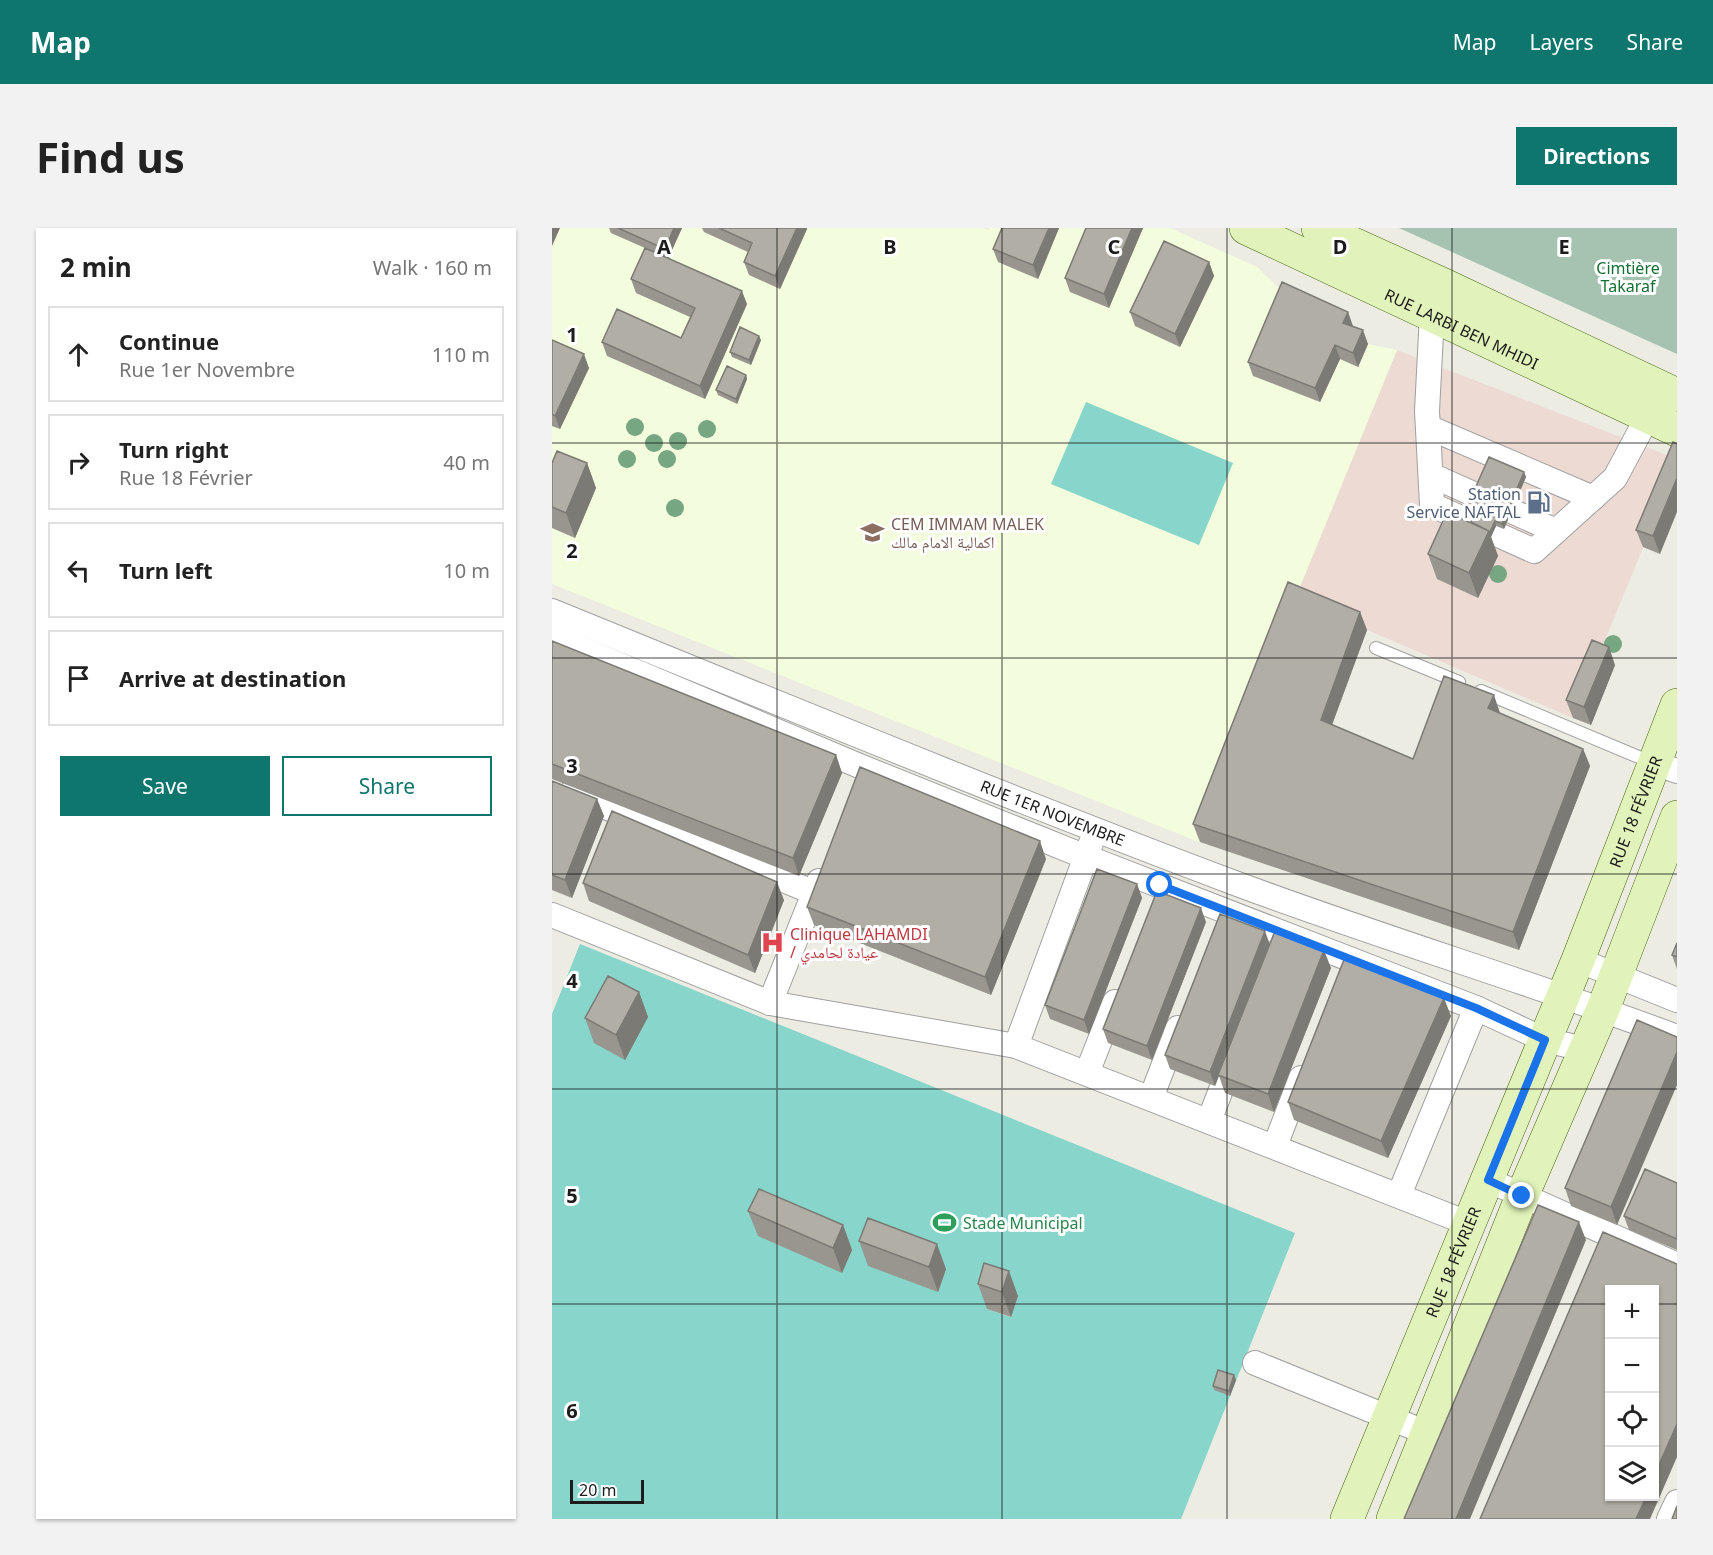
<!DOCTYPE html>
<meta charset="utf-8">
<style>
body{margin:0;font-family:"Noto Sans","Noto Naskh Arabic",sans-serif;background:#f2f2f2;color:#222}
.controls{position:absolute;right:18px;bottom:18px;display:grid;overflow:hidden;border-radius:0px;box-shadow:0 2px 4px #0004}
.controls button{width:54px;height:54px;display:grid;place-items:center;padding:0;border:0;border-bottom:2px solid #e0e0e0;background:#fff;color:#222;font:30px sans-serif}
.scale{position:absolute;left:18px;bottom:15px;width:74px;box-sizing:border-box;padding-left:6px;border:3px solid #1c1c1c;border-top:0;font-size:16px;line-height:21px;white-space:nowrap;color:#1c1c1c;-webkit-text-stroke:4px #fff;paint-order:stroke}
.stop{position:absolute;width:18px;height:18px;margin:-14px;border:4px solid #1a73e8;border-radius:50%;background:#fff}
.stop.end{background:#1a73e8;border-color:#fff;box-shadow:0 2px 6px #0008}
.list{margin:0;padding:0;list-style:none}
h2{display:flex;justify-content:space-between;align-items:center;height:78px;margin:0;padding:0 24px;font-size:26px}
h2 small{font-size:20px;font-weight:400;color:#767676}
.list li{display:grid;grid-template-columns:39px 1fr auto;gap:18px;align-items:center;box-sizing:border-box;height:96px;margin:0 12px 12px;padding:0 12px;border:2px solid #e0e0e0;border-radius:0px}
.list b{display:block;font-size:22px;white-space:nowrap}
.list p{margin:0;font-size:20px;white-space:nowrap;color:#767676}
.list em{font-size:20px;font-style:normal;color:#767676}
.actions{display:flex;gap:12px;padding:18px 24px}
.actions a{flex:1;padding:14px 0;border:2px solid #0f766e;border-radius:0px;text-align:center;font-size:21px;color:#0f766e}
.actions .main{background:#0f766e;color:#fff}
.icon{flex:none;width:33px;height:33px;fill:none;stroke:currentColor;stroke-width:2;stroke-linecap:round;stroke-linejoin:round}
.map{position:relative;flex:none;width:1125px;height:1291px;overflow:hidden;border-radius:0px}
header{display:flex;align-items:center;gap:36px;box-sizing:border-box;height:84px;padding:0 30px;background:#0f766e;color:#fff}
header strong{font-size:28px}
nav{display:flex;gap:33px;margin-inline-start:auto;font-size:21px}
.intro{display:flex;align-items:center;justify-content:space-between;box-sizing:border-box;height:144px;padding:0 36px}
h1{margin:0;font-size:42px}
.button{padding:15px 27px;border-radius:0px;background:#0f766e;color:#fff;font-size:21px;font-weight:700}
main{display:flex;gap:36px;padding:0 36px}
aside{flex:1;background:#fff;border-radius:0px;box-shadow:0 2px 4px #0004}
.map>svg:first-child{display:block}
.commercial{fill:#ecdad3}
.education{fill:#f3fcdc;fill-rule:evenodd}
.cemetery{fill:#a6c3b2}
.pitch{fill:#87d5cb;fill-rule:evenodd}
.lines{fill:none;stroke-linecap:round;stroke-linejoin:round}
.lane-casing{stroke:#a0a0a0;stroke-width:14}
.street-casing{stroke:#a0a0a0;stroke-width:26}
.secondary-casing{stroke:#46670e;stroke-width:34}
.lane{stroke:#fff;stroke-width:12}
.street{stroke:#fff;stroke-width:24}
.secondary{stroke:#e1f3ba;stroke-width:33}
.tree{fill:#76a782}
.wall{fill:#98968e}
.shaded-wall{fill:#7c7a74}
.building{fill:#b1aea5;stroke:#7c7a74;stroke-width:1.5}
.route{stroke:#1a73e8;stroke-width:8}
.grid{fill:none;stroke:#1c1c1c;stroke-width:1.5;stroke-opacity:0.55}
.labels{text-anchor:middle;stroke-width:6;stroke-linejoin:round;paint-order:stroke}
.park-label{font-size:16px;fill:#156f34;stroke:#fff}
.street-label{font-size:16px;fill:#1c1c1c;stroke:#fff}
.service-label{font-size:16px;fill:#4e5e75;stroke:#fff;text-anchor:end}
.education-label{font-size:16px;fill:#785e54;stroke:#fff;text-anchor:start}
.health-label{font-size:16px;fill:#be3a42;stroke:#fff;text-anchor:start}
.leisure-label{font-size:16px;fill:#27864d;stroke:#fff;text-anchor:start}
.grid-label{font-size:20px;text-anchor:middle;font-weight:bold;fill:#1c1c1c;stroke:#fff;stroke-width:6;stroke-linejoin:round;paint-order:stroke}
</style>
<header>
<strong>Map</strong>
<nav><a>Map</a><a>Layers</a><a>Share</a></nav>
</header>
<div class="intro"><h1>Find us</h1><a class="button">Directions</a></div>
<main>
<aside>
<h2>2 min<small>Walk · 160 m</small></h2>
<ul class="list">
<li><svg class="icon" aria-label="ahead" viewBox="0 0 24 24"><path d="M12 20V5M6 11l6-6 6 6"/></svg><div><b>Continue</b><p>Rue 1er Novembre</p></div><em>110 m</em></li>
<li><svg class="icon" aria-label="right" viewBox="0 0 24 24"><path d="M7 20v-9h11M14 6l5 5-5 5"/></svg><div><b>Turn right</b><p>Rue 18 Février</p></div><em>40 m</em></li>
<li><svg class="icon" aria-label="left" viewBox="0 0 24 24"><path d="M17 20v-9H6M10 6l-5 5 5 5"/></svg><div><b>Turn left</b></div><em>10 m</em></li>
<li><svg class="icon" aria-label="arrive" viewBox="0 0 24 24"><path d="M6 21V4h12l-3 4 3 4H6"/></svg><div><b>Arrive at destination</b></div></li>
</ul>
<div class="actions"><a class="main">Save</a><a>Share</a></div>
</aside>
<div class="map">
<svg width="1125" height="1291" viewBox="0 0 1125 1291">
<rect width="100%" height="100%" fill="#ecece2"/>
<path class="commercial" d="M845 122 1125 231V237L1021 490 743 371Z"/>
<path class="education" d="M8 0H61L116 31 130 0H154L152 4 205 29 252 0H431L436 2 437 0H618L705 39 735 68 768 174 788 131 806 138 816 116 845 122 743 371 647 614 0 356V300L24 309 0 258V18ZM84 65 195 76 153 171 148 93Z"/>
<path class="cemetery" d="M847 0H1125V126Z"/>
<path class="pitch" d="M534 174 681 235 647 317 499 256Z
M28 716 743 1005 629 1291H0V786ZM466 1068 458 1089 435 1081Z"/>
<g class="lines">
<defs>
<path id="lane" d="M824 420 907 454
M929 463 1101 535"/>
<g id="street">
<path d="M885 73 880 86 875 183 880 277 982 323 1063 250 1103 175"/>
<path d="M876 199 1041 270"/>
<path d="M879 247 1004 303"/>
<path id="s1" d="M0 383C226 475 451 568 680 654 827 709 978 754 1125 809"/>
<path d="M0 408 310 539 534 629 924 780 993 812 1032 821"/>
<path d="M1102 535 1125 543"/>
<path d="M19 565 263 665"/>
<path d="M0 687 218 775 464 818 918 996"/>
<path d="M1026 732 1125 772"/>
<path d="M218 775 267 653"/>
<path d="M464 818 539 615"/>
<path d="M535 845 563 774"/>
<path d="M599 870 626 800"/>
<path d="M657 893 682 828"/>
<path d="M723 918 749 850"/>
<path d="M936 952 1125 1037"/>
<path d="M847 967 924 780"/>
<path d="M703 1135 875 1205"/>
<path d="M1117 1291 1125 1274"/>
</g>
<g id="secondary">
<path id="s2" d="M694 0 1125 202"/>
<path d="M766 0 892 57 1125 167"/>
<path id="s3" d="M795 1291 1026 732 1125 477"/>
<path d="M841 1291 970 968 1051 781 1125 589"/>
</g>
</defs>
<use href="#lane" class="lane-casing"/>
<use href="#street" class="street-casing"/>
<use href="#secondary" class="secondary-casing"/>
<use href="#lane" class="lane"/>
<use href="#street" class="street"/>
<use href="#secondary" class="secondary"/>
</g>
<g class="tree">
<circle cx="83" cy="199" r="9"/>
<circle cx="155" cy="201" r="9"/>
<circle cx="126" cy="213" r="9"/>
<circle cx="102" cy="215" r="9"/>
<circle cx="75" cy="231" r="9"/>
<circle cx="115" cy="231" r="9"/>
<circle cx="123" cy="280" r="9"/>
<circle cx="946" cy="346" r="9"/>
<circle cx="1061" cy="416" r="9"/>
</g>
<path class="wall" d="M57 0H130L116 30 195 76 153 171 55 128 50 114 129 110 138 89 84 65 79 51 93 20 59 5Z
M150 0H255V1L228 61 197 47 192 34 196 24 152 4Z
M450 0H507L486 51 446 34 441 21Z
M534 0H591L557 80 518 64 513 50Z
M657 34 662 48 628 119 583 98 578 84Z
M796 84 800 98 816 116 806 139 788 131 768 174 701 148 696 134Z
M0 112 37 140 8 201 0 198Z
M209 112 199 137 180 129 178 124Z
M194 147 195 151 185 176 166 167 164 162Z
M1121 214 1108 326 1091 319 1084 302Z
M0 235H35L44 260 23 310 0 300Z
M972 244 974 249 952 301 944 298 939 309 946 328 926 370 885 351 876 326 919 294 921 288 916 285 914 281Z
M808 384 815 402 780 497 861 531 948 485 1031 521 1038 538 967 722 648 614 641 596Z
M0 413 284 527 290 545 247 648 0 551Z
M1063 437 1039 497 1021 490 1014 472Z
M0 553 45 571 52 588 20 670 0 662Z
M494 631 439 767 262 697 255 679Z
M31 655 232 672 203 745 37 673Z
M585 656 590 670 537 806 498 791 493 777Z
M654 694 600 832 556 815 551 801Z
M1125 715V741L1120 727Z
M718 716 779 740 722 884 673 865 667 848 663 858 618 841 613 827Z
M87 764 96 789 73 832 42 815 33 790Z
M899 788 836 930 742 892 736 874Z
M1085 792 1065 997 1019 978 1013 960Z
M1125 955V1022L1077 1002 1072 988Z
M196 983 291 997 300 1022 290 1045 206 1008Z
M307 1013 394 1041 386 1064 316 1038Z
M426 1056 466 1068 459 1089 435 1081Z
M682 1147 684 1152 678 1168 662 1162 661 1158Z"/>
<path class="shaded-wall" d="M0 0H8L0 18Z
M122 0H130L116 31 113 21Z
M245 0H255V1L228 61 223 48Z
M497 0H507L486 51 481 37Z
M580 0H591L557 80 552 66Z
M657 34 662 48 628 119 623 106Z
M190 63 195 76 153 171 148 158Z
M796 84 801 98 796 108 791 95Z
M811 102 816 116 806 139 801 125Z
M207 108 209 112 199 137 197 132Z
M783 117 788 131 768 174 763 160Z
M32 126 37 140 8 201 3 188Z
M194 147 195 151 185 176 184 171Z
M35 235 44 260 23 310 14 285Z
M972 244 974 249 952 301 950 296Z
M1125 250V284L1108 326 1101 308Z
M943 293 944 298 939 309 946 328 926 370 917 345Z
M808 384 815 402 775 510 769 492Z
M1057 419 1063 437 1039 497 1032 479Z
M942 467 948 485 936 480Z
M1031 521 1038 538 967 722 961 704Z
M284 527 290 545 247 648 241 630Z
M45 571 52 588 20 670 13 652Z
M488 613 494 631 439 767 433 749Z
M225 654 232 672 203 745 196 727Z
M585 656 590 670 537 806 532 792Z
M649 680 654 694 600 832 595 818Z
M713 703 718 717 663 858 658 844Z
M772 722 779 740 722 884 716 866Z
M87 764 96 789 73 832 64 807Z
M892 770 899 788 836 930 829 913Z
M1125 824V857L1065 997 1059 979Z
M1027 994 1034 1012 918 1291H904Z
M291 997 300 1022 290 1045 281 1020Z
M385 1016 394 1041 386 1064 377 1039Z
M457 1043 466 1068 459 1089 450 1064Z
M682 1147 684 1152 678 1168 677 1163Z
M1125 1196V1229L1098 1291H1084L1094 1269H1102V1248Z"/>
<path class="building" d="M66 0H122L113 21Z
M167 0H245L223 48 192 34 200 15Z
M450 0H497L481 37 441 21Z
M534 0H580L552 66 513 50Z
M612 13 657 34 623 106 578 84Z
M93 20 190 63 148 158 50 114 65 81 129 110 143 80 79 51Z
M730 54 796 84 791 95 811 102 801 125 783 117 763 160 696 134Z
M188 99 207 108 197 132 178 124Z
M0 112 32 126 3 188 0 186Z
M175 138 194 147 184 171 164 162Z
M1121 214 1125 216V250L1101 308 1084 302Z
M5 223 35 235 14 285 0 279V235Z
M937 229 972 244 950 296 943 293 938 304 937 303 919 294 923 285 914 281Z
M895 284 937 303 917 345 876 326Z
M736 354 808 384 769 492 861 531 892 448 942 467 936 480 1031 521 961 704 641 596Z
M1040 412 1057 419 1032 479 1014 472Z
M0 413 284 527 241 630 0 536Z
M308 539 488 613 433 749 255 679Z
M0 553 45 571 13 652 0 647Z
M60 583 225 654 196 727 31 655Z
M545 641 585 656 532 792 493 777Z
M605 663 649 680 595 818 551 801Z
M668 686 713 703 658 844 613 827Z
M723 703 772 722 716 866 666 847Z
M1125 715V729L1120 727Z
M793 729 892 770 829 913 736 874Z
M56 748 87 764 64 807 33 790Z
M1085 792 1125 809V824L1059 979 1013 960Z
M1093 941 1125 955V1011L1072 988Z
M207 961 291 997 281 1020 196 983Z
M986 977 1027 994 904 1291H852Z
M316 990 385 1016 377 1039 307 1013Z
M1051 1004 1125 1036V1196L1102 1248V1062H1058V1269H1094L1084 1291H928Z
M432 1035 457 1043 450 1064 426 1056Z
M666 1142 682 1147 677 1163 661 1158Z
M1125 1278V1291H1120Z"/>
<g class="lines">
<path class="route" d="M608 657 924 780 993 812 936 952 970 968"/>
</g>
<path class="grid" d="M225 0V1291M450 0V1291M675 0V1291M900 0V1291M0 215H1125M0 430H1125M0 646H1125M0 861H1125M0 1076H1058M1102 1076H1125"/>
<defs>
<symbol id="fuel-bare" viewBox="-9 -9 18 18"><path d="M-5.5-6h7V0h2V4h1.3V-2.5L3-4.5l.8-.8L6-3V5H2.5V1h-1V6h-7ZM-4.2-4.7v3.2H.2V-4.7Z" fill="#5c6f8a" stroke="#fff" stroke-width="2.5" paint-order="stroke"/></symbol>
<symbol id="university-bare" viewBox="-9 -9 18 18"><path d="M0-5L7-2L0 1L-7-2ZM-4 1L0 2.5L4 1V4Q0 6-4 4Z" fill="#8d6e63" stroke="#fff" stroke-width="2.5" paint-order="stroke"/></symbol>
<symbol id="hospital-bare" viewBox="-9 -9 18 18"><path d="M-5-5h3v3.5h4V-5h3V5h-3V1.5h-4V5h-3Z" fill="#e0444e" stroke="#fff" stroke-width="2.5" paint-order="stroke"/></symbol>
<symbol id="stadium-bare" viewBox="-9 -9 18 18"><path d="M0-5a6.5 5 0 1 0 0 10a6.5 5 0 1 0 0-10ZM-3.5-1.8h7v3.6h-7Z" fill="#2e9e5b" stroke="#fff" stroke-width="2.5" paint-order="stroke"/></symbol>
</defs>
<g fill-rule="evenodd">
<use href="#fuel-bare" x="970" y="258" width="33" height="33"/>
<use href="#university-bare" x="304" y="288" width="33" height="33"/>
<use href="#hospital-bare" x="204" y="698" width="33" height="33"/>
<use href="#stadium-bare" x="376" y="978" width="33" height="33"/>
</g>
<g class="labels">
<g class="park-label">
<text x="1076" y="46">Cimtière<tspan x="1076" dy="18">Takaraf</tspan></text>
</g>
<g class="street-label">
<text dy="6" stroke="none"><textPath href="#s2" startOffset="238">RUE LARBI BEN MHIDI</textPath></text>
<text dy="6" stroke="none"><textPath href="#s1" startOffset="540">RUE 1ER NOVEMBRE</textPath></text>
<text dy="6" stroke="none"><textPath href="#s3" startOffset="764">RUE 18 FÉVRIER</textPath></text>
<text dy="6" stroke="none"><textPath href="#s3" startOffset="278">RUE 18 FÉVRIER</textPath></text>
</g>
<g class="service-label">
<text x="969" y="272">Station<tspan x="969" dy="18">Service NAFTAL</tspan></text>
</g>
<g class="education-label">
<text x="339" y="302">CEM IMMAM MALEK<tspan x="339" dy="18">اكمالية الامام مالك</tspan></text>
</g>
<g class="health-label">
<text x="238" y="712">Clinique LAHAMDI<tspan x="238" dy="18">/ عيادة لحامدي</tspan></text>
</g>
<g class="leisure-label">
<text x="411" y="1001">Stade Municipal</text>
</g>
</g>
<g class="grid-label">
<text x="112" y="26">A</text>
<text x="338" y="26">B</text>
<text x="562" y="26">C</text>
<text x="788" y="26">D</text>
<text x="1012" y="26">E</text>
<text x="20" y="114">1</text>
<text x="20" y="330">2</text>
<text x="20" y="545">3</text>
<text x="20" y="760">4</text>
<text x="20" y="975">5</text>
<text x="20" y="1190">6</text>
</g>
</svg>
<div class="controls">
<button>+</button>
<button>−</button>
<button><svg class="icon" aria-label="locate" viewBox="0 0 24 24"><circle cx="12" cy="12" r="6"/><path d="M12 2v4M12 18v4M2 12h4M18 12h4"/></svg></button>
<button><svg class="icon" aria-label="layers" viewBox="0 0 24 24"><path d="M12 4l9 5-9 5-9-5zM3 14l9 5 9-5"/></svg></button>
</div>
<div class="scale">20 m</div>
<div class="stop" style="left:608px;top:657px"></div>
<div class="stop end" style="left:970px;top:968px"></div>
</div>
</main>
